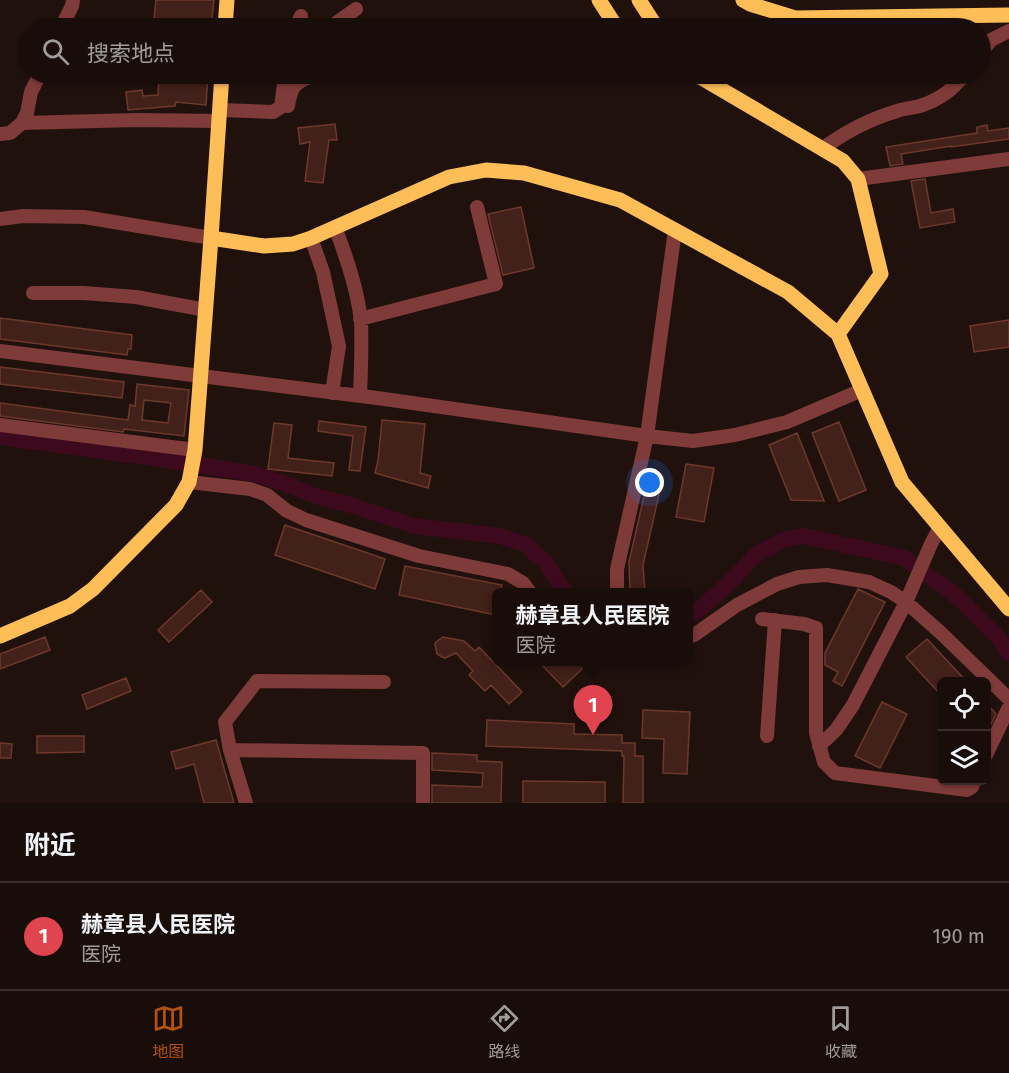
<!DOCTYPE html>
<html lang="zh">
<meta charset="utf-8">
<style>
body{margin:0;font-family:"Fira Sans","Noto Sans SC",sans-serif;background:#221613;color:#f1f3f6}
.controls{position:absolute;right:18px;bottom:18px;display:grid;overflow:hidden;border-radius:9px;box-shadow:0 2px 4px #0004}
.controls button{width:54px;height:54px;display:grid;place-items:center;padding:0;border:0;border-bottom:2px solid #372d2b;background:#190d0a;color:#f1f3f6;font:30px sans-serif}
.you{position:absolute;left:650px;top:483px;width:21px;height:21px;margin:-15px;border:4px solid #fff;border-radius:50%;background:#1a73e8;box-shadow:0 0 0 9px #1a73e833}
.badge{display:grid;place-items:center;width:39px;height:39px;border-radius:50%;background:#b45309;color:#fff;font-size:20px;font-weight:700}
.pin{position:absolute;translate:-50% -50px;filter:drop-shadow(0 2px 3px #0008)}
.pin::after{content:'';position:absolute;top:32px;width:21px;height:18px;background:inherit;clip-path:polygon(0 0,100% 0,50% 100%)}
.popup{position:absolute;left:492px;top:588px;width:201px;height:78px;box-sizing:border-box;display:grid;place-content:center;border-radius:9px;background:#190d0a;filter:drop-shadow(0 2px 4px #0005);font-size:20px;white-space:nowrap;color:#9f9c9c}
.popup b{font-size:22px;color:#f1f3f6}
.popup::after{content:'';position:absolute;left:50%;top:100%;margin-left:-12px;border:12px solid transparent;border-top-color:#190d0a}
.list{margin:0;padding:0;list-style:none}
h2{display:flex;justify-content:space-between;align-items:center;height:78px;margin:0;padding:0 24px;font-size:26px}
h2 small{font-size:20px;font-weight:400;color:#9f9c9c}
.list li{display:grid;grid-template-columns:39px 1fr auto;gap:18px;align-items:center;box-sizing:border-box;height:108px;padding:0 24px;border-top:2px solid #372d2b}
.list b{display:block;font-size:22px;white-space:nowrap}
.list p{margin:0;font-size:20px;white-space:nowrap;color:#9f9c9c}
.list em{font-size:20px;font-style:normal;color:#9f9c9c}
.icon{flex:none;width:33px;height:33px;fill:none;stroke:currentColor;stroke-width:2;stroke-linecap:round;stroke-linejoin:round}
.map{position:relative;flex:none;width:1009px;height:803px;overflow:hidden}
.search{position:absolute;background:#190d0a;box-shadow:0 2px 4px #0004;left:18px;right:18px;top:18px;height:66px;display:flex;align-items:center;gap:15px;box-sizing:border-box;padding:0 21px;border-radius:33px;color:#9f9c9c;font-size:22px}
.sheet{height:186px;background:#190d0a}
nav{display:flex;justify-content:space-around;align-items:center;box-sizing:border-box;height:84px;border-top:2px solid #372d2b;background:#190d0a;font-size:16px;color:#9f9c9c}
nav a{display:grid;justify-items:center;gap:3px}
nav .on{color:#b45309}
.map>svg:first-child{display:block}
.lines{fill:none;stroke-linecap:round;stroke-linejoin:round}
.river{stroke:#3d0a1d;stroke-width:16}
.building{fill:#42211a;stroke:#6d382c;stroke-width:1.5;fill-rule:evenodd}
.minor{stroke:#7f3b39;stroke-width:14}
.major{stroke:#fdbd57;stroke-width:15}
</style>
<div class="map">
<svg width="1009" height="803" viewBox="0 0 1009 803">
<rect width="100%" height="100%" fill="#21110d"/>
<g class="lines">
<path class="river" d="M0 437 167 460 255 474 289 485 315 496 354 506 414 526 500 536 526 545 547 564 561 587 566 592
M689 615 698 610 716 595 735 577 754 556 783 540 804 536 904 558 959 598 996 635 1009 653"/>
</g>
<path class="building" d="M156 0H214L211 28H166L153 27Z
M163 74H208L206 105 176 102 175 106 128 110 126 92 142 90 143 96 158 95 159 78H162Z
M335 124 337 140H329L323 183 305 181 310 142 300 144 298 128Z
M987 125 988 131 1009 128V139L951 147V146L901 154 903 164 890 166 886 147 977 133V127Z
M925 179 931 213 953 209 955 222 920 228 911 181Z
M521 207 534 268 503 275 488 214Z
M0 318 132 335 131 349H128L127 355 0 339Z
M1009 320V347L974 352 970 326Z
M0 367 124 382 122 398 0 384Z
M137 384 189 390 184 436 124 429 123 432 0 416V403L128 420 130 405 135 406ZM144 400 171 403 168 423 142 420Z
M382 420 425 424 420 473 431 476 428 488 375 473 378 461Z
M319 421 366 427 360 471 349 470 353 436 318 431Z
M839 422 866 490 839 501 812 433Z
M274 423 292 425 288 458 334 463 332 476 268 469Z
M797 433 824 501 791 500 769 445Z
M686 464 714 468 704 522 676 517Z
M649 474 663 477 643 565 645 592H630L629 562Z
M285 525 385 559 375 589 275 555Z
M405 566 502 585 500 592H497L496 615 399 595Z
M858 589 885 602 842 686 833 681 838 672 825 665V653Z
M201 590 212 602 169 642 158 630Z
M45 637 50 650 0 669V654Z
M443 637 464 641 475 651 479 647 522 692 509 704 491 685 485 691 469 675 473 671 456 653 445 658 442 657 437 654 435 644 436 642Z
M927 639 966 681H942V696L906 657Z
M539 662H581L585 666 563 687Z
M126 678 131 691 87 709 82 695Z
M882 702 907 714 880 768 855 756Z
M987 704 996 714 987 733Z
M643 710 690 712 687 774 663 773 664 739 642 738Z
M487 720 574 724V734L622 735V743H635V756H643V803H623L624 756H622V751L486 746Z
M37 736H84V752L37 753Z
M216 740 234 803H204L194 764 176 769 171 752Z
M0 743 12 744 11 758H0Z
M432 753 477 755V761L502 762 501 803H432V785L482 787 483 773 432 770Z
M523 781 605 782V803H523Z"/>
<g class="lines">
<path class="minor" d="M61 28 72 6 73 0
M296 28 301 16
M329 28 356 9
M980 54 991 40 1009 31
M288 106C291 89 293 83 310 77L311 74
M220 110 273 112 281 107 284 84 288 74
M22 123 135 120 219 121
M0 134 10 133 22 123 27 113 31 92 40 74
M822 149C845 132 870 119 897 111 905 108 913 108 920 106 941 99 952 90 965 74
M858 179 1009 159
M0 219 23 216 84 217 211 238
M335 227C346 256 358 290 361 322 362 347 361 371 360 396
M311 238 323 272 339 346 332 393
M33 293H83L136 297 206 310
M360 319 496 284 477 207
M0 351 377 398 647 436 693 441 735 435 787 422 862 390
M0 425 195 450
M189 482 250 489 267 495 287 511 306 520 419 556 508 574 523 583 530 592
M617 592V569L647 436 675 230
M762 619 804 624 816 628V733L824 762 835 773 967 790 972 787 975 780
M689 637 694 635 737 605 777 584 799 577 827 575 869 582 891 592 906 602 941 633 1009 699
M767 736 775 620
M819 746 836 730 853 705 906 602 931 544 940 527
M230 750 423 753V803
M986 755 1009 707
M246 803 230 750 225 722 257 681 384 682"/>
<path class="major" d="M599 0 617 28
M639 0 657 28
M743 0 750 4 795 18 1009 15
M225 28 227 0
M695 74 843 161 858 179 881 274 838 334
M211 238 264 246 293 244 311 238 449 177 486 170 524 173 620 200 788 292 838 334 902 482 1009 609
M0 636 70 606 93 589 176 505 189 482 195 450 211 238 222 74"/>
</g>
</svg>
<div class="controls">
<button><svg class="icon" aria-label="locate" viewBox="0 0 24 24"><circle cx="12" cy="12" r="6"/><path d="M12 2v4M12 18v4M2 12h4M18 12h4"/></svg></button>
<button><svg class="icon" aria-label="layers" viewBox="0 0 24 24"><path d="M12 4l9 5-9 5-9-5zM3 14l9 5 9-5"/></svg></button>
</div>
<div class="you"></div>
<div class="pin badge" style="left:593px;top:735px;background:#e0444e">1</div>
<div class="popup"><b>赫章县人民医院</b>医院</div>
<div class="search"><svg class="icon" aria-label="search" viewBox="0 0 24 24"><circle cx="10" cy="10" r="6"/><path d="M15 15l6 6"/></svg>搜索地点</div>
</div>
<section class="sheet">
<h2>附近<small></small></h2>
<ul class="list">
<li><span class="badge" style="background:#e0444e">1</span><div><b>赫章县人民医院</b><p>医院</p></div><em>190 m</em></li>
</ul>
</section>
<nav>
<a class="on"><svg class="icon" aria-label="map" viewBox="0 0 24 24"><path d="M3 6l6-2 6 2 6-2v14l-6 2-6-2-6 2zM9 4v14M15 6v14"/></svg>地图</a>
<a><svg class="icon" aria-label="directions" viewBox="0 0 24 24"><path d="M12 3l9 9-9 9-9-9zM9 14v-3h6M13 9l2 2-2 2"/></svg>路线</a>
<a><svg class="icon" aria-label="saved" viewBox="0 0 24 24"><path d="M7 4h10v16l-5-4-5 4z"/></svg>收藏</a>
</nav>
